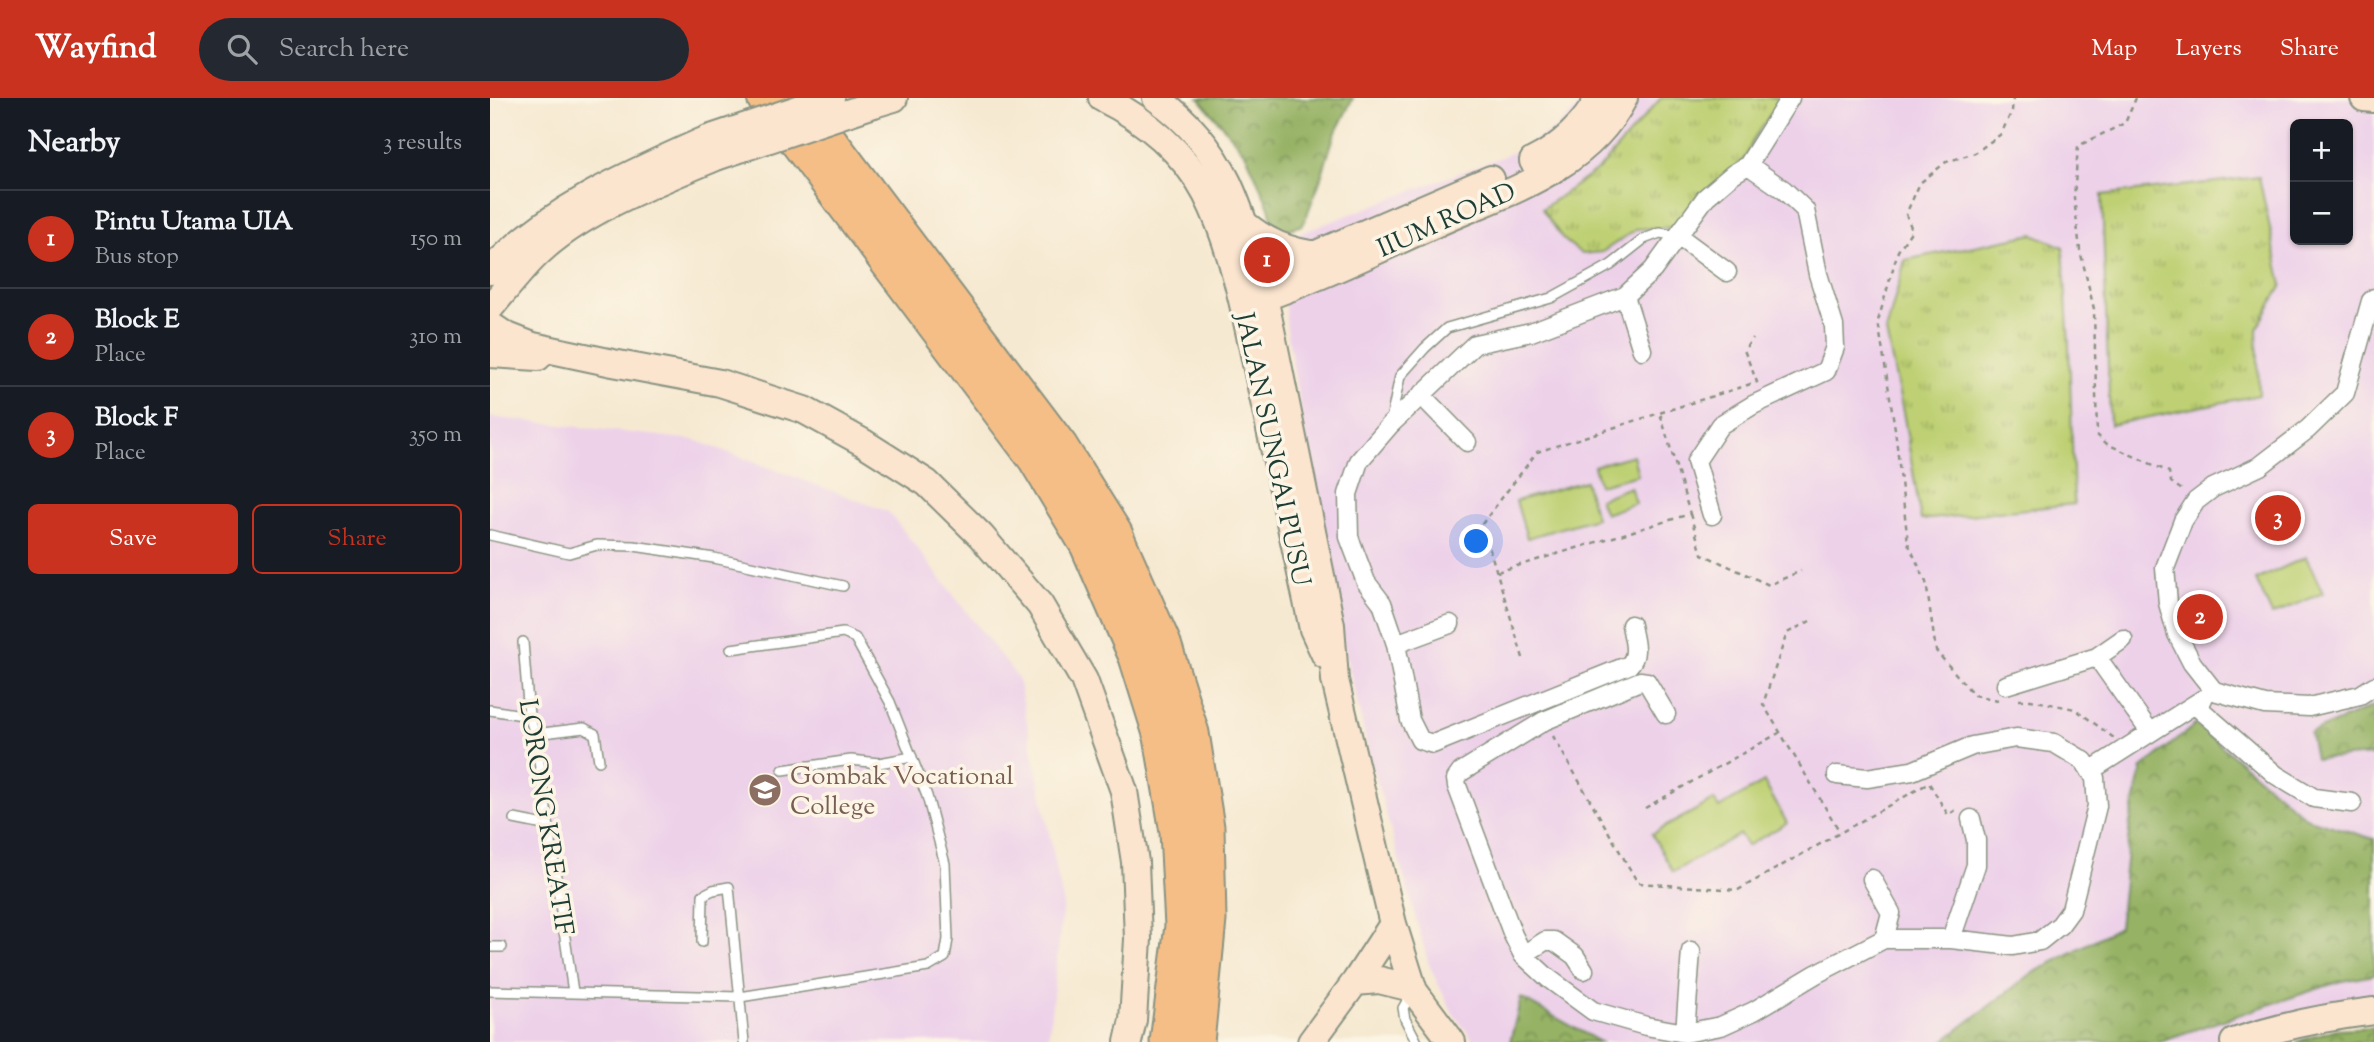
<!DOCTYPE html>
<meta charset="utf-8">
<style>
body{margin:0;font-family:"Sorts Mill Goudy",serif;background:#242831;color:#f1f3f6}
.controls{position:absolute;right:21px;top:21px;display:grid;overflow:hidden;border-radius:10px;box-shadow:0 2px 5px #0004}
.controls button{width:63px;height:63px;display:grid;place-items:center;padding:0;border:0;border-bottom:2px solid #363941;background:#171b24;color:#f1f3f6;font:35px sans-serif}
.you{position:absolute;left:987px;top:444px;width:24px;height:24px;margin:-18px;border:5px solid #fff;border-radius:50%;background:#1a73e8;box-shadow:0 0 0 10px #1a73e833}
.badge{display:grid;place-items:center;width:46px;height:46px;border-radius:50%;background:#c8321e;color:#fff;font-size:23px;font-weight:700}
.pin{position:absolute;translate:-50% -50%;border:4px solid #fff;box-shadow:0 2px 7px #0006}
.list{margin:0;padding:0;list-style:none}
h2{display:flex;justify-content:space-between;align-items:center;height:91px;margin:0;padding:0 28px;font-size:30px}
h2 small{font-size:23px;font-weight:400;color:#9ea1a6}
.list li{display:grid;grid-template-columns:46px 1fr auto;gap:21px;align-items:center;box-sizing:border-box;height:98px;padding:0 28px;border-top:2px solid #363941}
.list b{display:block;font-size:26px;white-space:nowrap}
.list p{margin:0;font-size:23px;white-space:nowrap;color:#9ea1a6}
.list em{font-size:23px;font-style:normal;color:#9ea1a6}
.actions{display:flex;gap:14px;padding:21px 28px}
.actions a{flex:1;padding:16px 0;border:2px solid #c8321e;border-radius:10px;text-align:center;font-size:24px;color:#c8321e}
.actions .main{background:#c8321e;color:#fff}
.icon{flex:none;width:38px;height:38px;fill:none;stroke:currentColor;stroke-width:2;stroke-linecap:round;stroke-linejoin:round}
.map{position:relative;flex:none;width:1884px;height:944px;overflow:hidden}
header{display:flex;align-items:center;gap:42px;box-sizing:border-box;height:98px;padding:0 35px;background:#c8321e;color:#fff}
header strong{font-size:33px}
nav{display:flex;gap:38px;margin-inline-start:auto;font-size:24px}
.search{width:490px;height:63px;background:#242831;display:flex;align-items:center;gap:18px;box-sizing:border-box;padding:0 24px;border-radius:38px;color:#9ea1a6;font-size:26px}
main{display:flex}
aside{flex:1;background:#171b24}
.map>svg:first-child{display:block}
.built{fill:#edd1e9;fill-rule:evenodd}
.grass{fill:url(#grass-tufts);stroke:#6e8654;stroke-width:2}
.forest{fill:url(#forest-crowns);stroke:#5a784c;stroke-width:2}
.pitch{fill:#bed073;stroke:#6e8654;stroke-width:2}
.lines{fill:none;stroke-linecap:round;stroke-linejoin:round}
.lane-casing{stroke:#8a9382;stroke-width:12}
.street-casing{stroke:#8a9382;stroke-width:21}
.secondary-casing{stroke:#8a9382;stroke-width:30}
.highway-casing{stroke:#8a9382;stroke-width:37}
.path{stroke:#8a9382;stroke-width:2.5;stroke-dasharray:5 5;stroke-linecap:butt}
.lane{stroke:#fff;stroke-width:9}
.street{stroke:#fff;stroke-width:18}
.secondary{stroke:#fbe5cf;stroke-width:26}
.highway{stroke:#f6be87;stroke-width:33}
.secondary-bridge-casing{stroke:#8a9382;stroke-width:30;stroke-linecap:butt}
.secondary-bridge{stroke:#fbe5cf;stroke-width:26}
.labels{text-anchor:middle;stroke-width:7;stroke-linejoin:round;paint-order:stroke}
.street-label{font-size:26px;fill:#1f3d34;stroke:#fcf5e5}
.education-label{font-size:26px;fill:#785e54;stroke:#fcf5e5;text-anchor:start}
</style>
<header>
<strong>Wayfind</strong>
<div class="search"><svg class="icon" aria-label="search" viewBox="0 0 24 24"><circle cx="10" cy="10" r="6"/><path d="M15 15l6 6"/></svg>Search here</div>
<nav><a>Map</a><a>Layers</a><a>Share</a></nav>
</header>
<main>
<aside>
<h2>Nearby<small>3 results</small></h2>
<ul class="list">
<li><span class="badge">1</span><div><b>Pintu Utama UIA</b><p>Bus stop</p></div><em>150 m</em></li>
<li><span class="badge">2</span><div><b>Block E</b><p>Place</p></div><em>310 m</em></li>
<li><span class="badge">3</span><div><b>Block F</b><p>Place</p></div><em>350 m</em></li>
</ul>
<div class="actions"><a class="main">Save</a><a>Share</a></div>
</aside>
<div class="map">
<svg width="1884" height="944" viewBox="0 0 1884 944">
<defs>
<pattern id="grass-tufts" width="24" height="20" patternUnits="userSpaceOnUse" patternTransform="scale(1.75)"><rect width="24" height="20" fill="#bed073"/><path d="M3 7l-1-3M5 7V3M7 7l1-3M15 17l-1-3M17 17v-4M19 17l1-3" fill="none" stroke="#9aaa5f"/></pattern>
<pattern id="forest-crowns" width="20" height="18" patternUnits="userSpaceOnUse" patternTransform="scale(1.75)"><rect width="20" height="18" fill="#96b265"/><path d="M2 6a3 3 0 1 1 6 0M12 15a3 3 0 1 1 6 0" fill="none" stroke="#7a9254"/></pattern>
</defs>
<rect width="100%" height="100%" fill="#fcf5e5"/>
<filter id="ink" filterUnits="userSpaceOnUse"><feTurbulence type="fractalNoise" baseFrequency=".0143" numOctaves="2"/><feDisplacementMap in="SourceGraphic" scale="14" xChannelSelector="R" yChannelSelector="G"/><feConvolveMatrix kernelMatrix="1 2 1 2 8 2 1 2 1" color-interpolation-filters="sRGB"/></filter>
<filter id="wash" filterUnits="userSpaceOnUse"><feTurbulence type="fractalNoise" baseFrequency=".00686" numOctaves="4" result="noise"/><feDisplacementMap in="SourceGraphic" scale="28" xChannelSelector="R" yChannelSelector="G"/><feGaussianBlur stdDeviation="1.57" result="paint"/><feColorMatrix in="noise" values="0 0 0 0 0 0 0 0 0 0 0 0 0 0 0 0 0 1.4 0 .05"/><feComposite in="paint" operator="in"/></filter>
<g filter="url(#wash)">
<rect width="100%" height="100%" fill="#f6e9d1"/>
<path class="built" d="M1096 0H1884V900L1791 920 1720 944H985L962 914 939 867 880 659 851 535 803 268 797 231 790 143 1024 54 1067 30ZM1805 26H1858V142H1805Z
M0 319 205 342 399 414 528 580 573 804 558 944H0Z"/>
<path class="grass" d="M1171 0H1292L1264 40 1254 62 1187 129 1147 131 1112 154 1092 156 1073 141 1052 111 1110 70Z
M1769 79 1792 187 1767 231 1769 297 1620 327 1612 97Z
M1543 136 1573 149 1579 248 1584 406 1431 422 1414 319 1396 234 1415 162Z"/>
<path class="forest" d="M709 0H863L844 38 830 83 813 127 785 135 779 109 756 56Z
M1884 608V657L1825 661 1820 635Z
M1706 626 1816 720 1884 741V877L1848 884 1667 944H1452L1541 876 1629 829 1640 725 1652 670Z
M1031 900 1110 944H1020Z
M1884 929V944H1806L1846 931Z"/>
<path class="pitch" d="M1143 357 1148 377 1109 387 1104 368Z
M1095 383 1106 420 1037 440 1026 403Z
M1140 389 1146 405 1115 416 1109 401Z
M1816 459 1833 495 1782 517 1766 482Z
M1274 684 1297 725 1257 748 1250 736 1183 774 1162 736 1224 702 1229 710Z"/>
</g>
<g filter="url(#ink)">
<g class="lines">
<defs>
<path id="lane" d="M901 322 910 278 935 250 957 230 1061 200 1121 167 1154 141 1170 135 1188 138
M0 437 79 455 107 447 144 448 224 460 353 488
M33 544 39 618 45 636 83 894
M0 612 39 618
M45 636 94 630 105 636 109 663
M293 672 361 662 389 665 422 659
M24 721 59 728
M212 844 213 797 223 792 239 789 254 944
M0 849H12
M0 893 250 899 438 869 455 859 458 841 455 766 437 698 400 604 365 540 353 535 241 551
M922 895 913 910 915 921 927 944"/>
<path id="street" d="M1188 138 1237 174
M1135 198 1152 252
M1884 200 1881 203 1855 295 1818 331 1770 368 1723 390 1706 403 1693 423 1675 470 1678 505 1687 536 1702 565 1724 593 1775 607 1819 609 1870 597 1884 588
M931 297 977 344
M1222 417 1206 363 1230 327 1263 307 1336 273 1345 249 1344 228 1328 176 1315 112 1294 92 1258 67
M1141 527C1143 540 1150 557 1139 567L943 646 930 642 920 622 906 546 892 505 876 484 859 439 858 396 869 363 900 327 985 246 1041 234 1135 198 1163 172 1216 99 1243 76 1258 67 1300 0
M906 546 960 526
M1607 559 1660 634
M1516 587 1607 559 1633 541
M1705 607 1786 677 1824 700 1862 705
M1176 616 1157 584 1150 583 1054 623 971 674 966 681 967 688 1023 837 1033 857 1058 880 1103 913 1156 928 1195 935 1231 928 1264 913 1326 876 1394 841H1461L1523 848 1550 843 1570 827 1581 812 1607 708 1605 680 1594 663 1564 645 1526 640 1482 648 1422 673 1377 680 1347 677
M1600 673 1713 601
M1382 781 1401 815 1394 841
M1461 841 1486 767V742L1481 721
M1033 857 1055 843H1064L1085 858 1094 872
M1195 935 1201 853"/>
<path id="secondary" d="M612 0C655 21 694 54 716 96 743 148 757 223 769 280 787 364 805 447 823 531L835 557
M666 0C696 21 722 51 738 85 765 144 778 217 791 281 807 363 824 445 841 527L845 582 903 826 924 893 962 944
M1874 0 1884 1
M384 6 404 0
M1043 63C1070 50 1095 26 1109 0
M751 123C775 144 798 154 829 157
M0 173C60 110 139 76 218 41
M754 187 1001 81
M758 205C825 183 889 151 954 122 992 105 1034 91 1069 68 1096 51 1119 28 1134 0
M0 210C15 192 30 173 46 157 92 112 168 84 226 59
M0 227 15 237 43 248 123 265 230 285 314 312 374 345 437 385 491 438 550 507 594 582 634 693 645 764 648 841 643 922 638 944
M0 256 48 259
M865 884 889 882 922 890
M821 944 865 884 903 826
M1744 944C1790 928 1836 919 1884 913"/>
<path id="highway" d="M274 0 545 361 597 447 646 559 671 639 687 734 692 828 677 944
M308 0 571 349 625 435 674 546 702 635 717 729 719 822 707 944"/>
</defs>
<use href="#lane" class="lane-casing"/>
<use href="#street" class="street-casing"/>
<use href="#secondary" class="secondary-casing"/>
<use href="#highway" class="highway-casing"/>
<path class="path" d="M1646 0 1635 25 1588 48 1584 100 1590 152 1604 211 1607 337 1617 346 1679 374 1681 384 1692 392
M1200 416 1212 456 1279 487 1311 473
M1007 474 1200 416 1170 315
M1320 523 1297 535 1273 606 1350 734
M1033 560 992 426 1047 354 1267 284 1254 252 1263 240
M1508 602 1484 597 1446 553 1436 484 1418 445 1405 331 1388 223 1408 153 1422 132 1416 116 1430 85 1456 64 1485 55 1511 36 1522 13 1523 0
M1529 602H1541L1585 611 1624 640
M1063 638 1148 785 1248 792 1439 685 1458 717 1466 712
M1155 710 1289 635"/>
<use href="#lane" class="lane"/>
<use href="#street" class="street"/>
<use href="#secondary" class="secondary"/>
<use href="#highway" class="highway"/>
<defs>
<path id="secondary-bridge" d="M218 41 341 0
M226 59 384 6"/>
</defs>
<use href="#secondary-bridge" class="secondary-bridge-casing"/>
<use href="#secondary-bridge" class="secondary-bridge"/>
</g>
</g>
<defs>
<symbol id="university-disc" viewBox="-11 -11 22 22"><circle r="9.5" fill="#8d6e63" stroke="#fcf5e5"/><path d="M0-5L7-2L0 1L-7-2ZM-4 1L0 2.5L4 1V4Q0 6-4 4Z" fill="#fff"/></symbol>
</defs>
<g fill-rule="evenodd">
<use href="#university-disc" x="256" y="673" width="38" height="38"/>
</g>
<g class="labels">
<g class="street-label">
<text transform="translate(956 121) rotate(-24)" y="9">IIUM ROAD</text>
<text transform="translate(784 351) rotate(78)" y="9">JALAN SUNGAI PUSU</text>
<text transform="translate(57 719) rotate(81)" y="9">LORONG KREATIF</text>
</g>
<g class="education-label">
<text x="300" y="686">Gombak Vocational<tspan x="300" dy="30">College</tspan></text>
</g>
</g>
</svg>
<div class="controls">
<button>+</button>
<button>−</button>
</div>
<div class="you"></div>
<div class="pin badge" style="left:777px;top:162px">1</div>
<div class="pin badge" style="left:1710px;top:519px">2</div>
<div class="pin badge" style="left:1788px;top:420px">3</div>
</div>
</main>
